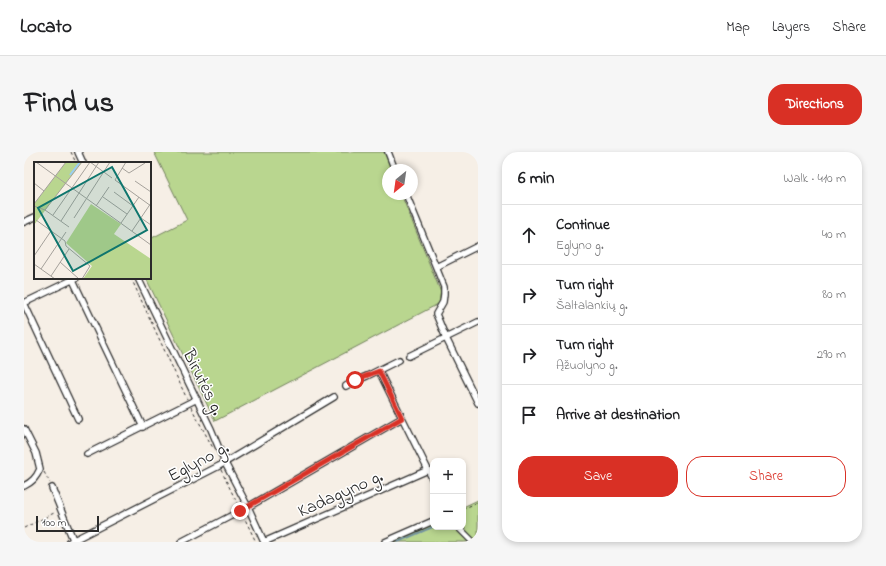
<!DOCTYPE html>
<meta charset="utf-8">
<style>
body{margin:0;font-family:"Indie Flower",sans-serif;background:#f6f6f6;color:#202124}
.controls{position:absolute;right:12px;bottom:12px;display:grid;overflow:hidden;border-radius:8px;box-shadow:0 2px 6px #0003}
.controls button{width:36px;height:36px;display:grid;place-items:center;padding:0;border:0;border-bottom:1px solid #e0e0e0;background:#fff;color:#202124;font:20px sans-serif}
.compass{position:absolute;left:358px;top:12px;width:36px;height:36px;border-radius:50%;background:#fff;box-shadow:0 2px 6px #0003;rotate:209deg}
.scale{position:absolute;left:12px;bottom:10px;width:63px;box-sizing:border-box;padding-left:4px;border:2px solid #2b2b2b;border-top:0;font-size:11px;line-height:14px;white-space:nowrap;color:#2b2b2b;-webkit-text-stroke:3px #fff;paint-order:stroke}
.stop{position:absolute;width:12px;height:12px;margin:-9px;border:3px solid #d93025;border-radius:50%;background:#fff}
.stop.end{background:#d93025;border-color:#fff;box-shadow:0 1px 4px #0008}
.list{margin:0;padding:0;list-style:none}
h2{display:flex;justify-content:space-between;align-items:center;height:52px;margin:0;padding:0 16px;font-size:17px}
h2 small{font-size:13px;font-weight:400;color:#757577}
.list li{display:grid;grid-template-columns:26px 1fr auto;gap:12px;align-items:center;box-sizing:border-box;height:60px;padding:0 16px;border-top:1px solid #e0e0e0}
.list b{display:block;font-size:15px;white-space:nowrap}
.list p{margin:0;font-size:13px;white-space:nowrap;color:#757577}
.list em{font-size:13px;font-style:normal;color:#757577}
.actions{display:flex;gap:8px;padding:12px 16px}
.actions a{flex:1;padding:9px 0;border:1px solid #d93025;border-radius:16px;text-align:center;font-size:14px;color:#d93025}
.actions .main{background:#d93025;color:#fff}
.icon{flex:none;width:22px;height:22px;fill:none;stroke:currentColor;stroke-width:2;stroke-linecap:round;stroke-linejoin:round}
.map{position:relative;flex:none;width:454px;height:390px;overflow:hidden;border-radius:16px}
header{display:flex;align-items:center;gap:24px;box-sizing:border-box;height:56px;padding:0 20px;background:#fff;border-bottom:1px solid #e0e0e0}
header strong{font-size:19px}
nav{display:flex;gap:22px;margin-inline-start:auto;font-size:14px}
.intro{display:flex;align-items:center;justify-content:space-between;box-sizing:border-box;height:96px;padding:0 24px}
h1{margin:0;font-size:28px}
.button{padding:10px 18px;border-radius:16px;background:#d93025;color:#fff;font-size:14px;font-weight:700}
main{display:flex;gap:24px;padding:0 24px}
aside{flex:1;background:#fff;border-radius:16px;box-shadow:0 2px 6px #0003}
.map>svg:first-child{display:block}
.green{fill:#b9d68f;stroke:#72805d}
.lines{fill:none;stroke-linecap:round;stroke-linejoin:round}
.stream{stroke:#6c8ca4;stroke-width:1.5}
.minor-casing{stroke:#2b2b2b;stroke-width:8}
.path{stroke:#2b2b2b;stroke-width:1;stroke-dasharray:3 3;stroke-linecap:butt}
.minor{stroke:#fff;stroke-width:5.5}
.route{stroke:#d93025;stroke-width:5}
.labels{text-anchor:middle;stroke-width:3;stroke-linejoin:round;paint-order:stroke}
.street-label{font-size:18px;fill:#2b2b2b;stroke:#fff}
.inset-river{fill:none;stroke:#98ccf5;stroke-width:2}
.inset-road{fill:none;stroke:#a5a19b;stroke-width:1}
.view{fill:#0f766e;fill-opacity:0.15;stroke:#0f766e;stroke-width:2}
.inset-edge{fill:none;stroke:#2b2b2b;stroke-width:2}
</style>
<header>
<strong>Locato</strong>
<nav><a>Map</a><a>Layers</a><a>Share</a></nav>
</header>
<div class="intro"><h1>Find us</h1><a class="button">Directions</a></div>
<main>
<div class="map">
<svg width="454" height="390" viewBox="0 0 454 390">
<rect width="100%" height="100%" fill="#f6efe6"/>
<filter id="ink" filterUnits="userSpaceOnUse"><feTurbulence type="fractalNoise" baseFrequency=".025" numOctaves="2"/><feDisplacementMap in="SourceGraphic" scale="8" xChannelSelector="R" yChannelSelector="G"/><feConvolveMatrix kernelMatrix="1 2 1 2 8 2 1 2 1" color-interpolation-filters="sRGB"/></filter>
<g filter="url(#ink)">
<path class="green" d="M130 0H360L368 18H364V42H377L418 143 416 151 191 269 122 126H126V87L163 68Z
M454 348V390H364L409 371V375H439V355Z"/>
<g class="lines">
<path class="stream" d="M374 390 409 375"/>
<defs>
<path id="minor" d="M54 0 59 11
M364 0 371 18
M382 42 412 115 420 135V142L419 150 412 162 422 186 454 251
M0 70 11 65
M412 115 454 94
M114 126 187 277 201 311 224 355 240 390
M49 128 119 275
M0 151 54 267
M0 151 52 126
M385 204 454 170
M355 219 409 328
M322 234 331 229 343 224 375 208
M0 277 12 301 16 317C12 326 8 330 0 334
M63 302 173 247
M28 336 50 390
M434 375 449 390
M46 390 195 314 310 245
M157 390 224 355 378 266
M240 390 404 318
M361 390 409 369"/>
</defs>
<use href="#minor" class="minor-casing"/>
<path class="path" d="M47 0 52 11
M107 126 163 247
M167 255 189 296
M197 318 215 355
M20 320 26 331
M439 357 454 350
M219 363 232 390
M0 376 32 360"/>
<use href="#minor" class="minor"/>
</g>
</g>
<g class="lines" filter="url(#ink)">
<path class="route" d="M216 359 378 266 355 219 331 228"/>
</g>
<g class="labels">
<g class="street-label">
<text transform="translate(180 230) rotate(64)" y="6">Birutės g.</text>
<text transform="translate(174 309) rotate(-28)" y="6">Eglyno g.</text>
<text transform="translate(316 341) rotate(-24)" y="6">Kadagyno g.</text>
</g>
</g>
<g transform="translate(10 10)">
<rect width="117" height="117" fill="#f6efe6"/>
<path d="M32 0H48L0 63V42ZM57 42 87 62 80 72 117 97V117H49L58 104 32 81Z" fill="#b9d68f"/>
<path class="inset-river" d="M36 13 46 0"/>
<path class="inset-road" d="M2 0 117 83M56 0 78 16M92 0 81 18 117 44M88 6 95 11 111 1M101 19 117 30M0 21 10 29M80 30 99 44M69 35 93 52M0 42 32 0M0 44 11 48 35 65M62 44 75 25M11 48 48 0M19 53 56 0M40 56 76 0M107 56 117 63M2 58 31 79 32 84 56 104 48 117M27 59 65 0M87 61 105 35M98 69 117 41M0 94 17 69M26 100 45 117M0 102 21 117M7 107 32 70M17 114 35 87"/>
<path class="view" d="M78 5 113 68 39 109 4 46Z"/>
<rect width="117" height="117" class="inset-edge"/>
</g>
</svg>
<div class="controls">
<button>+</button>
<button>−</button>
</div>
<svg class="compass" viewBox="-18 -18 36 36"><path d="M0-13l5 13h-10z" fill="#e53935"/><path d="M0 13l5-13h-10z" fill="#757577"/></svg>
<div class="scale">100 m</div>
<div class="stop" style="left:331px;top:228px"></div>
<div class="stop end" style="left:216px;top:359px"></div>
</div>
<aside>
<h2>6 min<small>Walk · 410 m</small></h2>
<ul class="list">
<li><svg class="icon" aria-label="ahead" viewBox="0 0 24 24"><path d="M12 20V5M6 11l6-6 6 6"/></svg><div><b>Continue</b><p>Eglyno g.</p></div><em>40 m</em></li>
<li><svg class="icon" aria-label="right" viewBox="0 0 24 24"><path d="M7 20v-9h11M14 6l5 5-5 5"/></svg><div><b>Turn right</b><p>Šaltalankių g.</p></div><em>80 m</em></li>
<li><svg class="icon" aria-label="right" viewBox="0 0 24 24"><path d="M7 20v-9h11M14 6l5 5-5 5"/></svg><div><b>Turn right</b><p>Ąžuolyno g.</p></div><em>290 m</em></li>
<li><svg class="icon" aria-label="arrive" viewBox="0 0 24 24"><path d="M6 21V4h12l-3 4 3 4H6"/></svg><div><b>Arrive at destination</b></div></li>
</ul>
<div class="actions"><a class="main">Save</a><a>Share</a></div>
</aside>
</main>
